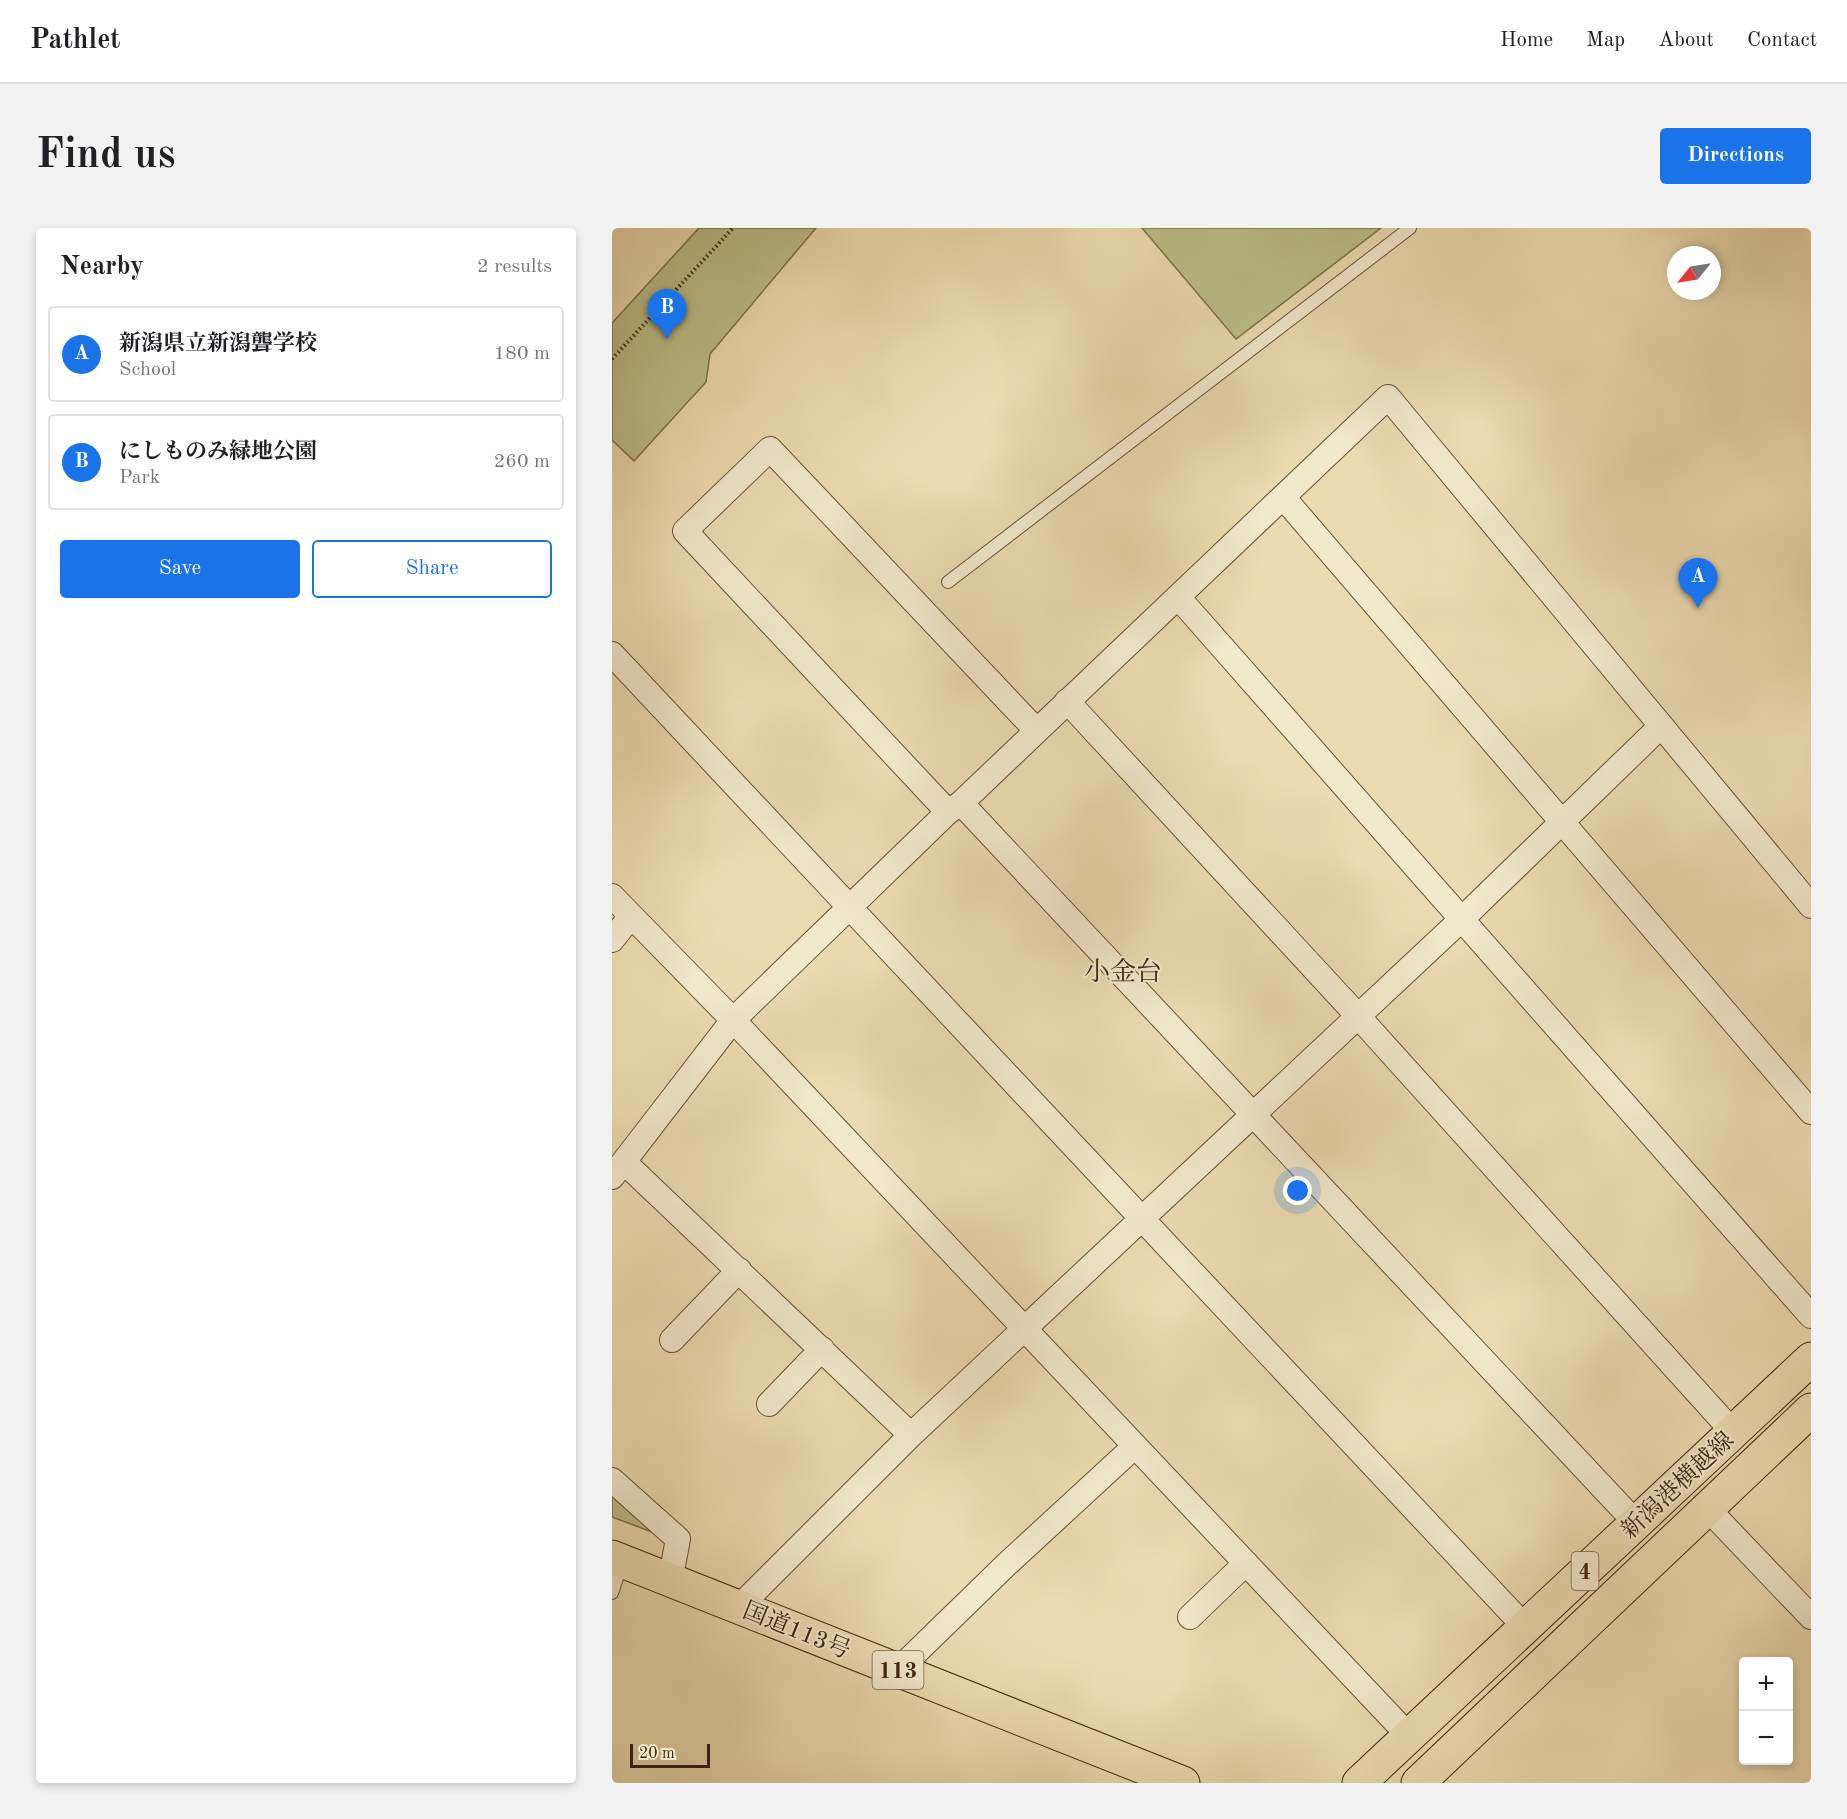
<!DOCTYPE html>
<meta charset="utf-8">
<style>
body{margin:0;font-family:"Old Standard TT","Noto Serif JP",serif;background:#f2f2f2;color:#202124}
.controls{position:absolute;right:18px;bottom:18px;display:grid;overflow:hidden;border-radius:6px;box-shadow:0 3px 9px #0003}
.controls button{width:54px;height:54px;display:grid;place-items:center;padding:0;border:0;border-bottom:2px solid #e0e0e0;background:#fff;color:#202124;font:30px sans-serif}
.compass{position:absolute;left:1055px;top:18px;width:54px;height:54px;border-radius:50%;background:#fff;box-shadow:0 3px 9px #0003;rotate:240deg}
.scale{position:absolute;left:18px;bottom:15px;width:80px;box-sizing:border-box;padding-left:6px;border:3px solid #3e250f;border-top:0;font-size:16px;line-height:21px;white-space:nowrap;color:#3e250f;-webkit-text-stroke:4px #f2e8cc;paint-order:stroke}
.you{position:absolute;left:686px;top:963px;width:21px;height:21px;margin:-15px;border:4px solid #fff;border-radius:50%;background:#1a73e8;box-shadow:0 0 0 9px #1a73e833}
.badge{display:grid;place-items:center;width:39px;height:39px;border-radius:50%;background:#1a73e8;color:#fff;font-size:20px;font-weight:700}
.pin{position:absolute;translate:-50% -50px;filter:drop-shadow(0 2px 3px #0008)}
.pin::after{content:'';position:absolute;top:32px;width:21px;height:18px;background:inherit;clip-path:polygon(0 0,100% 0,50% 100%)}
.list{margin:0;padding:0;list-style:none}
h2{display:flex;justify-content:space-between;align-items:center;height:78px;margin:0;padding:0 24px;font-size:26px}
h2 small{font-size:20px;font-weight:400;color:#757577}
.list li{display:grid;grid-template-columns:39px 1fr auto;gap:18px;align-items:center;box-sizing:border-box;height:96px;margin:0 12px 12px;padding:0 12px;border:2px solid #e0e0e0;border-radius:6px}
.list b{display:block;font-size:22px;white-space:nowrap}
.list p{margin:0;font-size:20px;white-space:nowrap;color:#757577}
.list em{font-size:20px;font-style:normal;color:#757577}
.actions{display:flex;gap:12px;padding:18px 24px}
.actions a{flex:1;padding:14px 0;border:2px solid #1a73e8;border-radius:6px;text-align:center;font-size:21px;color:#1a73e8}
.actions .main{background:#1a73e8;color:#fff}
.map{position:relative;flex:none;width:1199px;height:1555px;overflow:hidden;border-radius:6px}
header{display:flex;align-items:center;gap:36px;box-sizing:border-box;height:84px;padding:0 30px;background:#fff;border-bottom:2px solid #e0e0e0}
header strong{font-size:28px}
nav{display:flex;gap:33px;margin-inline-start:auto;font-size:21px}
.intro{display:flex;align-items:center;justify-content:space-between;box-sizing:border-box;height:144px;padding:0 36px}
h1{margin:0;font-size:42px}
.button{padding:15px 27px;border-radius:6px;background:#1a73e8;color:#fff;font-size:21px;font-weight:700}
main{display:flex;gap:36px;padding:0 36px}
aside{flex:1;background:#fff;border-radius:6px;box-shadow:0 3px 9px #0003}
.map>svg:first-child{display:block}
.green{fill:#bcbe88;stroke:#7d724c;stroke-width:1.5}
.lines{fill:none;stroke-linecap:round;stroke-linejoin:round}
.service-casing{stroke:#695237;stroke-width:14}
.minor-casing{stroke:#695237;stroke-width:26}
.primary-casing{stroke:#3e250f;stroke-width:35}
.trunk-casing{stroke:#3e250f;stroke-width:35}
.path{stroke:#3e250f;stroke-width:4;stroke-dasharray:1.5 3;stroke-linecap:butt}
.service{stroke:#f2e8cc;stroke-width:12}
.minor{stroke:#f2e8cc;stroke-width:24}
.primary{stroke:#ebdbb0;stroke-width:33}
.trunk{stroke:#ebdbb0;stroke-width:33}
.labels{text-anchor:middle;stroke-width:4.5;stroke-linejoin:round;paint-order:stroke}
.shield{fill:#f2e8cc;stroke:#746048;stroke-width:1.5}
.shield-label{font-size:22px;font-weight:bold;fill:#3e250f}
.street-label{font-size:24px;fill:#3e250f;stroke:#f2e8cc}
.neighbourhood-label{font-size:26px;fill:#3e250f;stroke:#f2e8cc}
</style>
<header>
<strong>Pathlet</strong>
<nav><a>Home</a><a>Map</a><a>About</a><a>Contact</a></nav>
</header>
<div class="intro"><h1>Find us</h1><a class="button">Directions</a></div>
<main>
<aside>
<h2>Nearby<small>2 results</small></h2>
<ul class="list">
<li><span class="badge">A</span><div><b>新潟県立新潟聾学校</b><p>School</p></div><em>180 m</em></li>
<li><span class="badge">B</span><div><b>にしものみ緑地公園</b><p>Park</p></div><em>260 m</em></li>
</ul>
<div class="actions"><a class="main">Save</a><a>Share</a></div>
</aside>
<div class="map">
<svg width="1199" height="1555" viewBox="0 0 1199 1555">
<rect width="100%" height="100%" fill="#ebdbb0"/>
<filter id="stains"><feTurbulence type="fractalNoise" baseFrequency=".00333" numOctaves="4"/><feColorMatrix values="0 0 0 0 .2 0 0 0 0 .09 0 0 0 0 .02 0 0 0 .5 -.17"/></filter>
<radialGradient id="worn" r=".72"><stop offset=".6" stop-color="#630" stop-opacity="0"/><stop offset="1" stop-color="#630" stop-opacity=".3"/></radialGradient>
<path class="green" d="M87 0H204L98 126 94 154 22 233 0 212V95Z
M530 0H769L624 111Z
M0 1264 48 1307 0 1289Z"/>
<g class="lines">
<defs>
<path id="service" d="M336 354 798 0
M0 1365 10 1335"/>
<path id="minor" d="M671 269 1199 884
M566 369 1199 1088
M0 426 913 1399
M455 473 745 787 1121 1204
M349 575 1024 1295
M336 584 73 303 158 221 424 502
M0 668 121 792 797 1508
M0 712 19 688
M12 934 299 1207
M0 949 121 792 336 584 349 575 776 169 1199 678
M60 1112 127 1042
M157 1176 210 1121
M0 1252 66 1311 58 1353
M1095 1280 1199 1389
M128 1378 299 1207 851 690 1049 498
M578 1389 634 1335
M286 1442 395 1336 522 1219"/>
<path id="primary" d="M747 1555 1199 1131
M806 1555 1199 1182"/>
<path id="trunk" d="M0 1329 571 1555"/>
</defs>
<use href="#service" class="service-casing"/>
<use href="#minor" class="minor-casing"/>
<use href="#primary" class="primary-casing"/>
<use href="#trunk" class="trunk-casing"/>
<path class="path" d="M0 131 121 0"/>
<use href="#service" class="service"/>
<use href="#minor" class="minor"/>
<use href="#primary" class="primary"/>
<use href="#trunk" class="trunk"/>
</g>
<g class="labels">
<g class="shield">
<rect x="959.5" y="1324" width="27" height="38" rx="4.5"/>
<rect x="260.5" y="1423" width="51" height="38" rx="4.5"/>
</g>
<g class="shield-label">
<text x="973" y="1351">4</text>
<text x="286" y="1450">113</text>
</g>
<g class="street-label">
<text transform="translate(1065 1257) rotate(-43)" y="8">新潟港横越線</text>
<text transform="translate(185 1402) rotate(22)" y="8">国道113号</text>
</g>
<g class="neighbourhood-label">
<text x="511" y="752">小金台</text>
</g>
</g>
<rect width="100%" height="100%" filter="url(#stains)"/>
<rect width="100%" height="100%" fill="url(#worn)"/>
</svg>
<div class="controls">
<button>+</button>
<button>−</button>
</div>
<svg class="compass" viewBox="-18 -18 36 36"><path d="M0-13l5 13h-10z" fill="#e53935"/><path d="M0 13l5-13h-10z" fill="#757577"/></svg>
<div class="scale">20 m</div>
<div class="you"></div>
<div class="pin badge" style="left:1086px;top:380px">A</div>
<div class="pin badge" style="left:55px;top:111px">B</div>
</div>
</main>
